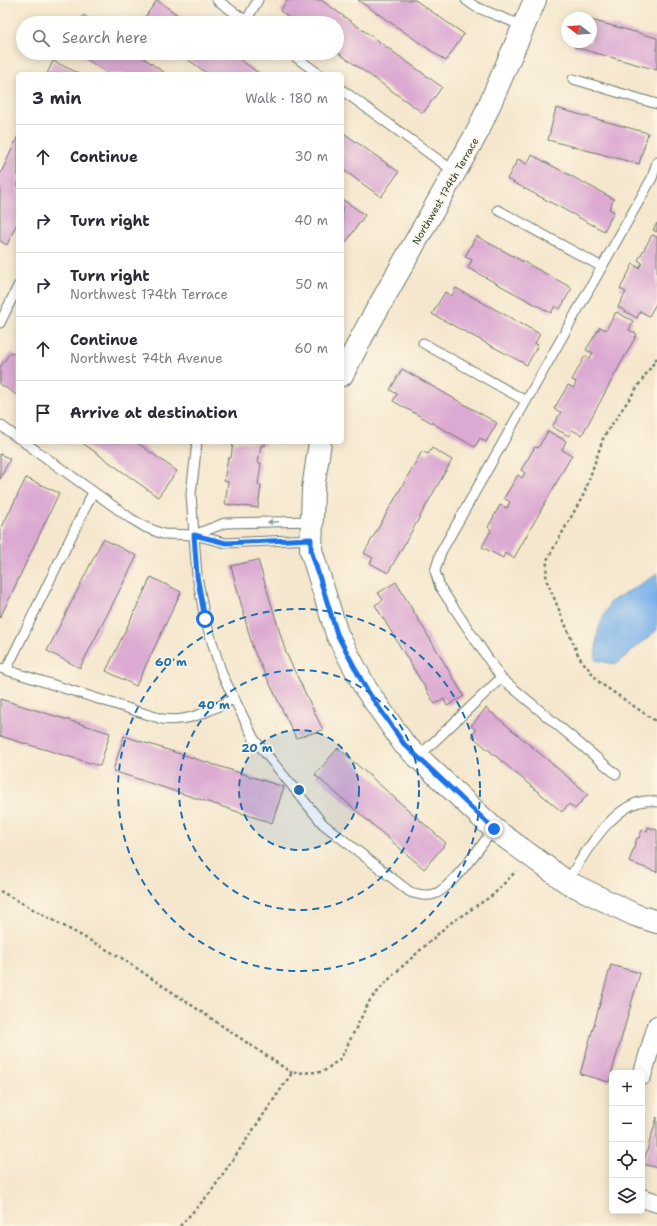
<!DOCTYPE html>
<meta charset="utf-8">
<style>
body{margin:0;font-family:"Shantell Sans",sans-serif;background:#f7f7f7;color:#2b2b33}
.controls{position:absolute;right:12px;bottom:12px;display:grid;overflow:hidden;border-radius:6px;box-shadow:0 2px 10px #0003}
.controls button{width:36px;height:36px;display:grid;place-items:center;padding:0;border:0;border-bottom:1px solid #e1e1e2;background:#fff;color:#2b2b33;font:20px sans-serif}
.compass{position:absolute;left:561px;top:12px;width:36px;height:36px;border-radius:50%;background:#fff;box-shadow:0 2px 10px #0003;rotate:287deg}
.stop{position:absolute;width:12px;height:12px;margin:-9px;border:3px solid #1a73e8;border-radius:50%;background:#fff}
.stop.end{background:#1a73e8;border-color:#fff;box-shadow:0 1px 4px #0008}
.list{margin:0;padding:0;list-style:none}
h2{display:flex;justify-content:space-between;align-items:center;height:52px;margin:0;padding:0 16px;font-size:17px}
h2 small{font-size:13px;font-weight:400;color:#7c7c81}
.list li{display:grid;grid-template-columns:26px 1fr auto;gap:12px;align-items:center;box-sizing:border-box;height:64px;padding:0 16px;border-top:1px solid #e1e1e2}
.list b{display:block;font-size:15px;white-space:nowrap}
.list p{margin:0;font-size:13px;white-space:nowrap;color:#7c7c81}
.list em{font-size:13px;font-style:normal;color:#7c7c81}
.icon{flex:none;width:22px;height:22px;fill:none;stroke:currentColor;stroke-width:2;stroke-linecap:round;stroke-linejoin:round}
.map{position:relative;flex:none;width:657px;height:1226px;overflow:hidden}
.search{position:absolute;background:#fff;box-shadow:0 2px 10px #0003;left:16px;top:16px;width:328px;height:44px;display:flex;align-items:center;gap:10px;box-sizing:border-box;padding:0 14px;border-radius:22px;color:#7c7c81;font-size:15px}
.panel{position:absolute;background:#fff;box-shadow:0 2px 10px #0003;left:16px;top:72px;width:328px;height:372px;border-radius:6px}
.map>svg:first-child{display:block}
.water{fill:#7bb2eb;stroke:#4d7890}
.building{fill:#dba9d2}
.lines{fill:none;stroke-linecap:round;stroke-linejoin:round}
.lane-casing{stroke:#6a786a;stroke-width:11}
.street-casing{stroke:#6a786a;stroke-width:20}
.secondary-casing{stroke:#6a786a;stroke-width:24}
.path{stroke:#6a786a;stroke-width:2.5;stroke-dasharray:3 3;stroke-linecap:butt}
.lane{stroke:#fff;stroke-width:9}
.street{stroke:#fff;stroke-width:18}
.secondary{stroke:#fff;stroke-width:22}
.oneway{fill:#8f9e9a}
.route{stroke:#1a73e8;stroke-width:5}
.ring{fill:none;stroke:#1f6fb2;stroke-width:2;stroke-dasharray:7 5}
.labels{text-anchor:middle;stroke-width:3.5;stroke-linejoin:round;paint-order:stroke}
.street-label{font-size:10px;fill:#1f3d34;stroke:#fcf5e5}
.centre{fill:#1f6fb2;stroke:#fcf5e5;stroke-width:2}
.ring-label{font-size:12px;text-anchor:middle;font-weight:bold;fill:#1f6fb2;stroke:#fcf5e5;stroke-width:3.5;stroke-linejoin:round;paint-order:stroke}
</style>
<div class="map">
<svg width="657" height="1226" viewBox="0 0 657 1226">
<rect width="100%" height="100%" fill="#fcf5e5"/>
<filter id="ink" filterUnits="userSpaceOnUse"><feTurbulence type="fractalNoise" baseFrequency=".025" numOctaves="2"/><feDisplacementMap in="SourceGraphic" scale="8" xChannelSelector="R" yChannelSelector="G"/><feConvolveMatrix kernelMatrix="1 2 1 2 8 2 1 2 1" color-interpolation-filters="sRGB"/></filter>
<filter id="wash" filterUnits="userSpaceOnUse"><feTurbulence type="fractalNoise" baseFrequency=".012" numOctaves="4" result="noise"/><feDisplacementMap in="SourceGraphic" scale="16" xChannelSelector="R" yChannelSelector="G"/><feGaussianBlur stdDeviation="0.9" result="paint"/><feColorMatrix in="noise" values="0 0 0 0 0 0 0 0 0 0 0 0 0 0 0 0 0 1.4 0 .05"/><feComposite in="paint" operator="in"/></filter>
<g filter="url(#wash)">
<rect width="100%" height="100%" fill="#f5e7cd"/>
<path class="water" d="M657 572V630L616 664 595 660 598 630 610 602 653 577Z"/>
<g id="blocks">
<path class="building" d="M157 0 189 23H141Z
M288 0H321L442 87 423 113 337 52V23H297L280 11Z
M358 0H415L464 34 446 61Z
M84 15 95 23H78Z
M591 20 657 38V70L574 47 575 42H591Z
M78 53H137L166 74H108Z
M179 53H231L260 74H208Z
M53 61 80 74H47Z
M556 108 648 133 639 164 548 140Z
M342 132 399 172 381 197 342 169Z
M18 136V221L7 245 0 241V175Z
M532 155 614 199 609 209 614 212 604 231 507 179 518 159 527 164Z
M342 199 365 215 344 245 342 243Z
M657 223V232L653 230Z
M652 235 657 237V302L649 316 640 311 637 318 618 307 626 292 620 289 633 264 639 268 642 263 638 260Z
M476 236 572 288 560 309 555 306 551 313 468 268 472 260 465 257Z
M456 288 540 334 535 343 538 345 527 365 432 314 445 292 452 296Z
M616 312 633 321 629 330 637 334 582 435 572 430 569 436 552 427 561 412 554 409 568 385 574 388 576 382 572 380 585 356 590 358 593 353 586 350 600 327 606 330Z
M11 352 18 357V396L0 384V367Z
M402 369 497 423 486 442 480 438 475 447 393 401 397 394 390 390Z
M548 431 566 441 562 450 572 455 514 558 505 553 503 558 482 547 491 530 488 527 500 505 507 508 510 502 504 498 518 475 522 478 525 473 521 470 535 447 538 448Z
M81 442H136L177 471 158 497Z
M233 442H265V446L261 445 258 463H261L258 485H261L258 508 225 504 228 482 224 481 228 458H231Z
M432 448 452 460 388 573 370 563 373 558 364 553 422 451 428 454Z
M0 454 10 459 0 479Z
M26 478 59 493 0 618V531Z
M103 539 137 556 80 668 47 651Z
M258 560 286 653 323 730 296 738 253 649 231 566Z
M151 577 181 592 136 686 106 671Z
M396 582 464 696 447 706 444 699 435 704 375 605 383 600 378 593Z
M0 699 110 733 100 766 0 736Z
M486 708 588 794 575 809 569 804 562 812 472 736 476 730 471 726Z
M124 736 284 787 272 823 113 771Z
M338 748 446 843 424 869 315 775Z
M648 827 657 830V872L629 862 637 838H639L642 830 647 831Z
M611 965 640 973 609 1082 580 1074Z
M657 1117V1168L643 1164Z"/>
</g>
</g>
<g filter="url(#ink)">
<use href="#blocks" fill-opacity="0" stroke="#6a786a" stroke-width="1"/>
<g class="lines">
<defs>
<path id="lane" d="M217 0 249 23
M466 0 476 7 523 26
M246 21 258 0
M290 53 319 74
M573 79 657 104
M342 90 455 172
M498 210 602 267
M0 323 18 286
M423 343 526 401
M0 425 18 438
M24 442 130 518 145 527 163 534 194 535 226 543 311 539
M197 442 191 494 197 576 205 619 222 674 254 739 323 824 410 892C417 894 426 897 434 894 451 889 482 844 494 829
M194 535 225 523 312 521
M0 668 162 719C190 723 209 710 234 699
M6 670 93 492
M418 757 501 678
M616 774 501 678 440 587 435 571 441 552 652 178 657 162
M567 882C583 855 620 791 657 802"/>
<path id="street" d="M642 1076 657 1025
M642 1198 657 1203"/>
<path id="secondary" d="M342 375 365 331 478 131 535 0
M320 442 313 489 311 550 337 634 366 689 404 744 494 829 567 882 635 915 657 922"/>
</defs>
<use href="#lane" class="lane-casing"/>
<use href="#street" class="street-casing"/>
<use href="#secondary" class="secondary-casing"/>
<path class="path" d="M657 358 604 436 584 494 547 560 546 579 579 657 600 683 657 722
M0 891 120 957 292 1073
M180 1226 210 1193 292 1073 323 1072 341 1058 370 1000 394 974 449 924 493 895 516 871"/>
<use href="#lane" class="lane"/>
<use href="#street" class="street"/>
<use href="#secondary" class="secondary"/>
</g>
<defs><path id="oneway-solid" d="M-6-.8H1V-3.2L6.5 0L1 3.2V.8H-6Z"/></defs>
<use class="oneway" href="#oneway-solid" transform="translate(273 522) rotate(178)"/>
</g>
<g class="lines" filter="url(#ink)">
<path class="route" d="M205 619 197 576 194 535 226 543 311 539V550L337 634 366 689 404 744 494 829"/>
</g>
<circle cx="299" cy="790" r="60" fill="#1f6fb2" fill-opacity=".12"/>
<g class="ring">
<circle cx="299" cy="790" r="60"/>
<circle cx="299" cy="790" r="120"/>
<circle cx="299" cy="790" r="181"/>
</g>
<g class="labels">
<g class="street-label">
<text transform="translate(445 191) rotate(-60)" y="4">Northwest 174th Terrace</text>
</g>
</g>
<circle cx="299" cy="790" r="6" class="centre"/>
<g class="ring-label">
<text x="171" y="666">60 m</text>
<text x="214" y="709">40 m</text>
<text x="257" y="752">20 m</text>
</g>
</svg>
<div class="controls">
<button>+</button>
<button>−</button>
<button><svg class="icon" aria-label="locate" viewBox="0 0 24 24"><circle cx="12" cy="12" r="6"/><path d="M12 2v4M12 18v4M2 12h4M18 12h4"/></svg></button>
<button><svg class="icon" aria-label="layers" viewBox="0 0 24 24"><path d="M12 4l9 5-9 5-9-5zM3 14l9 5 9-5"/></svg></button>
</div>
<svg class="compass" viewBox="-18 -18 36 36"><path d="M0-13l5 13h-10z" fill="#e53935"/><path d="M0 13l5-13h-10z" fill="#7c7c81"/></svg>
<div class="stop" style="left:205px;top:619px"></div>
<div class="stop end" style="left:494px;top:829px"></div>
<div class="search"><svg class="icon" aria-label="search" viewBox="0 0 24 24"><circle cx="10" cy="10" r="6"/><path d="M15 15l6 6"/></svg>Search here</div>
<section class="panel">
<h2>3 min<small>Walk · 180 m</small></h2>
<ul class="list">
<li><svg class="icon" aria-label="ahead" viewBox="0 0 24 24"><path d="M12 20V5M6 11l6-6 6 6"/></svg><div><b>Continue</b></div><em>30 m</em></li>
<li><svg class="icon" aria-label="right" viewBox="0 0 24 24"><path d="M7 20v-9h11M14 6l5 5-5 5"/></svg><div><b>Turn right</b></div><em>40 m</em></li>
<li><svg class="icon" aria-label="right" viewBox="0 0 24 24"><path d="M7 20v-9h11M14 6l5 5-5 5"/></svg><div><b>Turn right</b><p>Northwest 174th Terrace</p></div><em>50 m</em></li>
<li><svg class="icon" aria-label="ahead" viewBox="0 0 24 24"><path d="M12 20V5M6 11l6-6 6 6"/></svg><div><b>Continue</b><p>Northwest 74th Avenue</p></div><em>60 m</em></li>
<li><svg class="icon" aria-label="arrive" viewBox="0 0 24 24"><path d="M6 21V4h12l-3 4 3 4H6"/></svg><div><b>Arrive at destination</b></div></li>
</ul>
</section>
</div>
